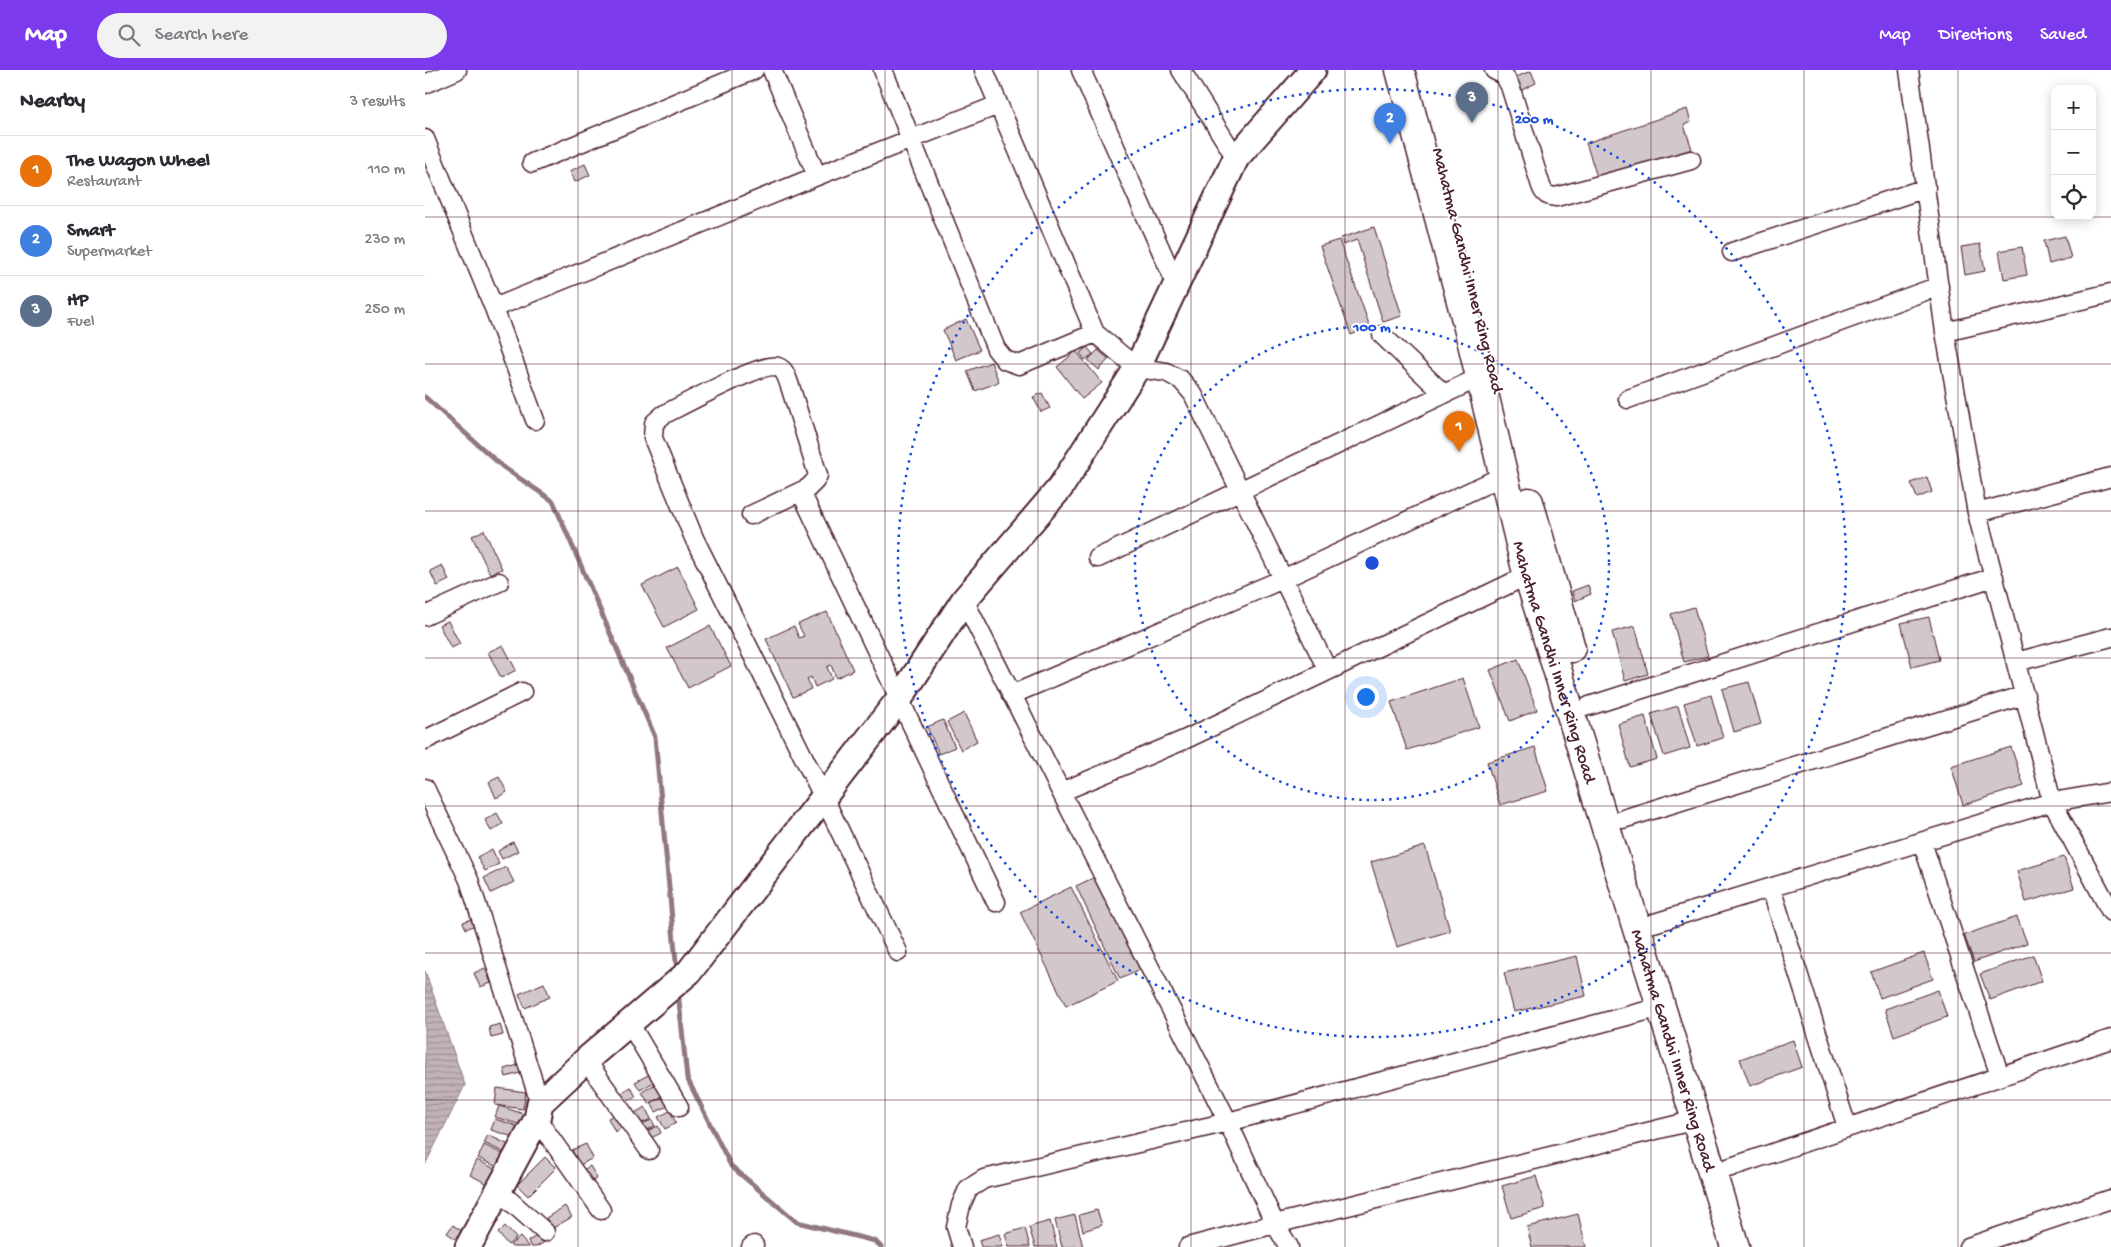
<!DOCTYPE html>
<meta charset="utf-8">
<style>
body{margin:0;font-family:"Gochi Hand",sans-serif;background:#f2f2f3;color:#2b2b33}
.controls{position:absolute;right:15px;top:15px;display:grid;overflow:hidden;border-radius:10px;box-shadow:0 2px 12px #0003}
.controls button{width:45px;height:45px;display:grid;place-items:center;padding:0;border:0;border-bottom:1px solid #e1e1e2;background:#fff;color:#2b2b33;font:25px sans-serif}
.you{position:absolute;left:940px;top:626px;width:18px;height:18px;margin:-12px;border:4px solid #fff;border-radius:50%;background:#1a73e8;box-shadow:0 0 0 8px #1a73e833}
.badge{display:grid;place-items:center;width:32px;height:32px;border-radius:50%;background:#7c3aed;color:#fff;font-size:16px;font-weight:700}
.pin{position:absolute;translate:-50% -41px;filter:drop-shadow(0 1px 2px #0008)}
.pin::after{content:'';position:absolute;top:26px;width:18px;height:15px;background:inherit;clip-path:polygon(0 0,100% 0,50% 100%)}
.list{margin:0;padding:0;list-style:none}
h2{display:flex;justify-content:space-between;align-items:center;height:65px;margin:0;padding:0 20px;font-size:21px}
h2 small{font-size:16px;font-weight:400;color:#7c7c81}
.list li{display:grid;grid-template-columns:32px 1fr auto;gap:15px;align-items:center;box-sizing:border-box;height:70px;padding:0 20px;border-top:1px solid #e1e1e2}
.list b{display:block;font-size:19px;white-space:nowrap}
.list p{margin:0;font-size:16px;white-space:nowrap;color:#7c7c81}
.list em{font-size:16px;font-style:normal;color:#7c7c81}
.icon{flex:none;width:28px;height:28px;fill:none;stroke:currentColor;stroke-width:2;stroke-linecap:round;stroke-linejoin:round}
.map{position:relative;flex:none;width:1686px;height:1177px;overflow:hidden}
header{display:flex;align-items:center;gap:30px;box-sizing:border-box;height:70px;padding:0 25px;background:#7c3aed;color:#fff}
header strong{font-size:24px}
nav{display:flex;gap:28px;margin-inline-start:auto;font-size:18px}
.search{width:350px;height:45px;background:#f2f2f3;display:flex;align-items:center;gap:12px;box-sizing:border-box;padding:0 18px;border-radius:28px;color:#7c7c81;font-size:19px}
main{display:flex}
aside{flex:1;background:#fff}
.map>svg:first-child{display:block}
.water{fill:url(#water-rules);stroke:#91787e}
.lines{fill:none;stroke-linecap:round;stroke-linejoin:round}
.stream{stroke:#91787e;stroke-width:5}
.building{fill:#d2c7cb;stroke:#4a1f2b}
.street-casing{stroke:#4a1f2b;stroke-width:21}
.secondary-casing{stroke:#4a1f2b;stroke-width:29}
.primary-casing{stroke:#4a1f2b;stroke-width:31}
.street{stroke:#fff;stroke-width:18}
.secondary{stroke:#fff;stroke-width:25}
.primary{stroke:#fff;stroke-width:28}
.grid{fill:none;stroke:#4a1f2b;stroke-width:1;stroke-opacity:0.55}
.ring{fill:none;stroke:#1d4ed8;stroke-width:2.5;stroke-dasharray:2.5 5}
.labels{text-anchor:middle;stroke-width:4;stroke-linejoin:round;paint-order:stroke}
.street-label{font-size:18px;fill:#4a1f2b;stroke:#fff}
.centre{fill:#1d4ed8;stroke:#fff;stroke-width:2.5}
.ring-label{font-size:15px;text-anchor:middle;font-weight:bold;fill:#1d4ed8;stroke:#fff;stroke-width:4;stroke-linejoin:round;paint-order:stroke}
</style>
<header>
<strong>Map</strong>
<div class="search"><svg class="icon" aria-label="search" viewBox="0 0 24 24"><circle cx="10" cy="10" r="6"/><path d="M15 15l6 6"/></svg>Search here</div>
<nav><a>Map</a><a>Directions</a><a>Saved</a></nav>
</header>
<main>
<aside>
<h2>Nearby<small>3 results</small></h2>
<ul class="list">
<li><span class="badge" style="background:#e8710a">1</span><div><b>The Wagon Wheel</b><p>Restaurant</p></div><em>110 m</em></li>
<li><span class="badge" style="background:#3f7fe0">2</span><div><b>Smart</b><p>Supermarket</p></div><em>230 m</em></li>
<li><span class="badge" style="background:#5c6f8a">3</span><div><b>HP</b><p>Fuel</p></div><em>250 m</em></li>
</ul>
</aside>
<div class="map">
<svg width="1686" height="1177" viewBox="0 0 1686 1177">
<defs>
<pattern id="water-rules" width="6" height="5" patternUnits="userSpaceOnUse" patternTransform="scale(1.25)"><rect width="6" height="5" fill="#c1b3b6"/><path d="M0 2.5h6" fill="none" stroke="#9f9194"/></pattern>
</defs>
<rect width="100%" height="100%" fill="#fff"/>
<filter id="ink" filterUnits="userSpaceOnUse"><feTurbulence type="fractalNoise" baseFrequency=".02" numOctaves="2"/><feDisplacementMap in="SourceGraphic" scale="10" xChannelSelector="R" yChannelSelector="G"/><feConvolveMatrix kernelMatrix="1 2 1 2 8 2 1 2 1" color-interpolation-filters="sRGB"/></filter>
<g filter="url(#ink)">
<path class="water" d="M0 901 40 1015 0 1095Z"/>
<g class="lines">
<path class="stream" d="M0 327 78 397 128 431 230 667 252 903
M253 921 262 1008 306 1096 372 1152 450 1171 456 1177"/>
</g>
<path class="building" d="M1106 1 1111 13 1097 20 1091 7Z
M1262 39 1266 52 1259 55 1267 79 1173 110 1161 73Z
M160 94 165 105 150 112 145 101Z
M949 157 977 246 958 252 932 170 918 175 916 168Z
M1640 166 1646 188 1624 194 1619 171Z
M914 170 945 257 926 265 895 176Z
M1555 174 1560 201 1540 205 1536 177Z
M1597 177 1602 205 1579 209 1574 181Z
M541 249 555 280 531 290 518 260Z
M662 277 668 284 660 290 655 283Z
M673 280 684 289 674 300 663 290Z
M651 281 677 313 657 329 632 297Z
M566 292 574 312 550 321 542 301Z
M617 323 625 338 616 342 608 327Z
M1502 407 1507 422 1492 428 1486 413Z
M59 460 77 499 65 504 47 466Z
M17 495 24 510 12 516 5 501Z
M253 497 274 539 239 557 217 515Z
M1163 515 1166 524 1150 531 1147 521Z
M1269 537 1283 586 1259 592 1246 544Z
M402 542 428 600 411 608 406 595 402 597 407 609 390 617 386 607 382 609 386 619 368 627 341 569 369 556 374 568 379 566 373 554Z
M1504 547 1514 590 1487 597 1476 553Z
M23 551 35 574 26 578 14 555Z
M285 556 306 596 263 618 242 578Z
M1210 556 1223 604 1200 611 1187 562Z
M78 575 91 600 76 608 63 582Z
M1093 589 1112 640 1085 651 1065 600Z
M1038 608 1054 657 982 680 966 632Z
M1324 612 1336 654 1309 662 1297 619Z
M1286 625 1298 668 1272 676 1259 633Z
M1253 636 1265 678 1239 686 1226 644Z
M539 643 552 671 536 680 522 652Z
M1220 646 1232 689 1205 697 1193 654Z
M518 650 530 677 514 684 502 657Z
M1110 677 1123 721 1075 735 1062 692Z
M1586 677 1599 716 1538 735 1526 696Z
M74 707 82 722 71 728 64 712Z
M72 743 78 754 66 761 60 750Z
M88 772 93 781 77 789 73 781Z
M1000 776 1025 861 972 877 946 792Z
M67 779 74 794 60 801 52 787Z
M1639 787 1649 818 1601 832 1592 801Z
M81 797 89 812 66 823 59 808Z
M670 807 715 900 695 909 651 816Z
M646 817 693 911 641 936 595 842Z
M1592 847 1602 873 1549 892 1539 865Z
M50 848 52 854 41 859 38 852Z
M1499 883 1508 909 1455 928 1446 902Z
M1608 885 1617 911 1565 930 1555 904Z
M1152 886 1161 926 1089 942 1079 903Z
M60 898 66 913 55 917 49 903Z
M119 913 125 927 100 938 94 924Z
M1513 920 1522 947 1469 966 1460 939Z
M75 954 78 965 66 968 64 957Z
M1368 970 1377 997 1325 1016 1315 989Z
M93 995 95 1003 81 1007 79 999Z
M225 1004 229 1012 215 1020 210 1012Z
M232 1013 239 1025 224 1034 217 1022Z
M206 1017 211 1027 201 1032 196 1023Z
M72 1018 101 1022 98 1039 70 1035Z
M238 1027 243 1036 231 1042 226 1033Z
M74 1036 99 1044 96 1055 70 1047Z
M220 1037 226 1049 213 1055 208 1044Z
M245 1041 251 1053 240 1059 233 1047Z
M193 1043 200 1056 190 1062 183 1048Z
M70 1049 92 1056 88 1067 66 1060Z
M227 1050 230 1056 219 1061 216 1054Z
M233 1056 236 1063 224 1069 220 1062Z
M63 1065 84 1075 80 1083 59 1073Z
M161 1074 168 1088 155 1095 147 1080Z
M59 1075 80 1085 74 1098 53 1088Z
M120 1087 131 1098 103 1126 92 1115Z
M52 1090 72 1100 65 1115 45 1105Z
M165 1096 172 1108 165 1113 158 1100Z
M1111 1106 1120 1138 1086 1148 1077 1116Z
M140 1136 147 1147 128 1158 121 1148Z
M672 1140 677 1155 658 1161 654 1145Z
M1153 1144 1161 1177H1107L1102 1157Z
M650 1145 658 1177H637L630 1150Z
M625 1151 632 1177H610L604 1157Z
M28 1155 38 1162 32 1170 22 1163Z
M80 1156 91 1168 83 1175 73 1163Z
M600 1158 605 1177H584L580 1164Z
M115 1164 120 1172 111 1177H106L103 1171Z
M574 1164 578 1177H556L554 1170Z
M95 1167 104 1177H87L85 1175Z"/>
<g class="lines">
<defs>
<path id="street" d="M347 0 392 106
M458 0 571 279 580 290 594 295 670 263
M559 0 670 263 712 298 741 302 756 310 768 324 903 601
M656 0 751 214
M756 0 811 88
M1069 0 1079 5 1085 16 1116 116C1119 124 1122 126 1131 127L1266 90
M1484 0 1520 262 1552 443 1627 732 1686 842
M0 14 32 0
M0 69 69 238 110 350
M107 93 329 0
M1307 182 1501 118
M69 238 392 106 573 35
M1520 262 1686 223
M957 265 1019 324
M1203 329 1514 216
M376 422 571 832
M1552 443 1686 407
M326 445 383 418 390 411 393 405 365 316C362 309 361 300 353 297 338 291 256 336 238 345L229 353 228 368 269 468 398 726 473 882
M673 488 1055 307
M539 530 803 1052 850 1154 1271 1050
M0 546 74 512
M1591 592 1686 567
M586 625 858 509 1078 406
M1164 636 1569 507
M0 670 97 622
M0 718 44 810 115 1033
M636 722 759 670 1103 505
M1198 749 1600 625
M1497 772 1575 1006
M1346 818 1422 1057
M1229 853 1627 732 1686 722
M205 954 254 1037
M161 990 224 1080
M112 1049 176 1140
M1303 1098 1686 969
M74 1121 120 1162
M326 1177 329 1175
M537 1177 531 1157 536 1135 543 1119 559 1109 803 1052 1236 937
M763 1177 850 1154 864 1177
M1543 1177 1686 1129"/>
<path id="secondary" d="M43 1177 112 1049 115 1033 161 990 264 902 475 628 539 530 635 418 712 298 811 88 888 0"/>
<g id="primary">
<path id="s1" d="M975 0 1046 269 1100 495 1310 1177"/>
<path d="M1104 432 1146 578"/>
</g>
</defs>
<use href="#street" class="street-casing"/>
<use href="#secondary" class="secondary-casing"/>
<use href="#primary" class="primary-casing"/>
<use href="#street" class="street"/>
<use href="#secondary" class="secondary"/>
<use href="#primary" class="primary"/>
</g>
</g>
<path class="grid" d="M153 0V1177M307 0V1177M460 0V1177M613 0V1177M766 0V1177M920 0V1177M1073 0V1177M1226 0V1177M1379 0V1177M1533 0V1177M0 147H1686M0 294H1686M0 441H1686M0 588H1686M0 736H1686M0 883H1686M0 1030H1686"/>
<g class="ring">
<circle cx="947" cy="493" r="237"/>
<circle cx="947" cy="493" r="474"/>
</g>
<g class="labels">
<g class="street-label">
<text transform="translate(1044 200) rotate(76)" y="6">Mahatma Gandhi Inner Ring Road</text>
<text dy="6" stroke="none"><textPath href="#s1" startOffset="612">Mahatma Gandhi Inner Ring Road</textPath></text>
<text dy="6" stroke="none"><textPath href="#s1" startOffset="1018">Mahatma Gandhi Inner Ring Road</textPath></text>
</g>
</g>
<circle cx="947" cy="493" r="8" class="centre"/>
<g class="ring-label">
<text x="1109" y="53">200 m</text>
<text x="947" y="261">100 m</text>
</g>
</svg>
<div class="controls">
<button>+</button>
<button>−</button>
<button><svg class="icon" aria-label="locate" viewBox="0 0 24 24"><circle cx="12" cy="12" r="6"/><path d="M12 2v4M12 18v4M2 12h4M18 12h4"/></svg></button>
</div>
<div class="you"></div>
<div class="pin badge" style="left:1034px;top:382px;background:#e8710a">1</div>
<div class="pin badge" style="left:965px;top:74px;background:#3f7fe0">2</div>
<div class="pin badge" style="left:1047px;top:53px;background:#5c6f8a">3</div>
</div>
</main>
